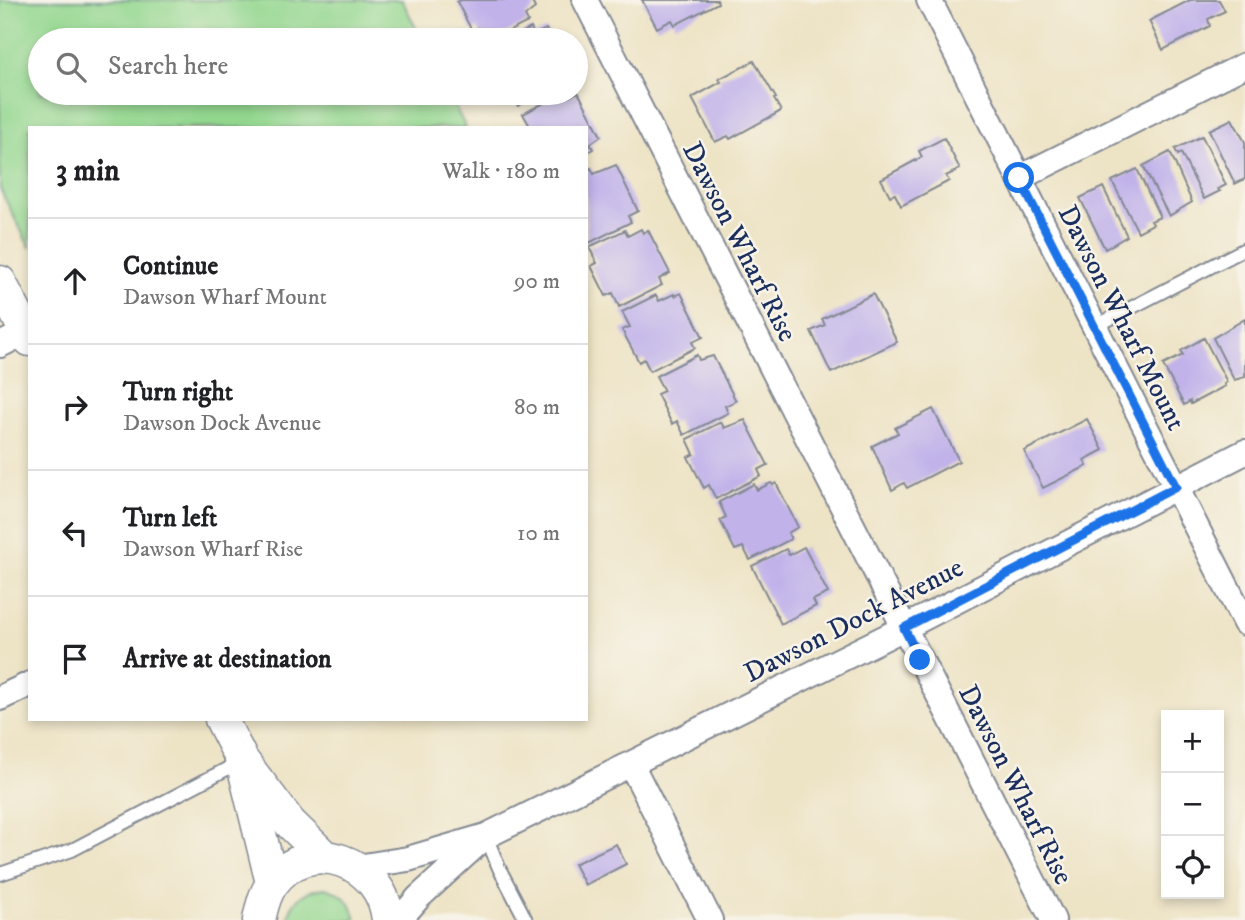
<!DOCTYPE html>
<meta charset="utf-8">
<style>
body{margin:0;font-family:"IM FELL DW Pica",serif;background:#f2f2f2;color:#202124}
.controls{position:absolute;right:21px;bottom:21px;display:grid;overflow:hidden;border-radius:0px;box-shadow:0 4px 10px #0003}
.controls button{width:63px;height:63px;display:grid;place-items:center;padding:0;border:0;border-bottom:2px solid #e0e0e0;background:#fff;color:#202124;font:35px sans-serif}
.stop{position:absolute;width:21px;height:21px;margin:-16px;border:5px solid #1a73e8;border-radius:50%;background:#fff}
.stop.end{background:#1a73e8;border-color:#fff;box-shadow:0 2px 7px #0008}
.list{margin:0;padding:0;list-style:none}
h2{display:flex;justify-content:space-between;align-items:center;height:91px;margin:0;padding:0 28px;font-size:30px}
h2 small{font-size:23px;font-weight:400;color:#757577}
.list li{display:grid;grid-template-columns:46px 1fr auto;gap:21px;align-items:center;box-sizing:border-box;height:126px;padding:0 28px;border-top:2px solid #e0e0e0}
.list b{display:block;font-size:26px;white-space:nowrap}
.list p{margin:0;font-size:23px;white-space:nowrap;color:#757577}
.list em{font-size:23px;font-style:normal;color:#757577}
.icon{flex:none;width:38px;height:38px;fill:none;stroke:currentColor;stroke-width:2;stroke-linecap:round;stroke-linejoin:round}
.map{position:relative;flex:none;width:1245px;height:920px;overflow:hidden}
.search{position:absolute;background:#fff;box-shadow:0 4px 10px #0003;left:28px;top:28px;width:560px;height:77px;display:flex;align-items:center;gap:18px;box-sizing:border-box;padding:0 24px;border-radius:38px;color:#757577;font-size:26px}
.panel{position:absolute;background:#fff;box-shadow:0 4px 10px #0003;left:28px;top:126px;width:560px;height:595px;border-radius:0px}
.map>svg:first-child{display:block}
.green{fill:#93d78f;stroke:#578376;stroke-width:2}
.building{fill:#c1b3ea}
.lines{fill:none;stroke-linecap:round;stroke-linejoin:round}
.service-casing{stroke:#848992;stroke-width:16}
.minor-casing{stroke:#848992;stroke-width:28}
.tertiary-casing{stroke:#848992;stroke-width:35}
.service{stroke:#fff;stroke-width:12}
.minor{stroke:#fff;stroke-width:24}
.tertiary{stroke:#fff;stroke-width:32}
.route{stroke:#1a73e8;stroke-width:9}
.labels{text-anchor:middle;stroke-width:5;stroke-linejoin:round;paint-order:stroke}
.street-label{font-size:28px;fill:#1b2f5e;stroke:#f7f3e8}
</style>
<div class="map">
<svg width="1245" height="920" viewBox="0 0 1245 920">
<rect width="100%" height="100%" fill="#f7f3e8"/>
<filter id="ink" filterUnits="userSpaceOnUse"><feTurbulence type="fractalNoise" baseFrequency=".0143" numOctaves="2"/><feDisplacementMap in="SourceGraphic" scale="14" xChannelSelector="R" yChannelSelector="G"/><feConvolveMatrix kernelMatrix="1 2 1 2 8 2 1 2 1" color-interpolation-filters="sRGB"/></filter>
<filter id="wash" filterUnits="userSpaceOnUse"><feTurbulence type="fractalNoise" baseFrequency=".00686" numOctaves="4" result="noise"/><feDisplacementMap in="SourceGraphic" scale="28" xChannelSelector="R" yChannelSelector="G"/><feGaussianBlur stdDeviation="1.57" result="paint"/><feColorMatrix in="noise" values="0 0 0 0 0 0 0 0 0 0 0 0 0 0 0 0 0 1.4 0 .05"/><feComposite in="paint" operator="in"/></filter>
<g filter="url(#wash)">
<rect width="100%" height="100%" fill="#ede3c5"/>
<path class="green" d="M0 0H402L422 40H40V93H448L466 128H30V248L0 189Z
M325 888C343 893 352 902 356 920H288C291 899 305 890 325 888Z"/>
<g id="blocks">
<path class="building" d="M461 0H531L535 8 525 16 528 22 491 40H484L478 28 472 31 457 2Z
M642 0H717L718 3 675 25 672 20 657 28Z
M1190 0H1219L1225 11 1208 19 1210 26 1163 50 1149 21Z
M531 28 534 35 546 29 552 40H508Z
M754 61 776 98 774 99 781 111 730 139 728 136 715 142 692 98 721 82 719 79Z
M578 92 601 136 590 144 593 149 586 153V128H531L523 114 563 93 567 98Z
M511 93H544L518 106Z
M1232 119 1245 142V179L1235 184 1209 130Z
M1202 136 1226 185 1218 189 1220 191 1204 199 1181 153 1178 155 1175 149Z
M944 138 960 169 946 176 949 181 901 206 895 194 890 196 881 179 922 157 919 151Z
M1170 152 1192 202 1169 216 1143 166Z
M616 165 638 211 628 216 631 222 587 244 586 171 591 168 594 174Z
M1137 169 1160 217 1151 221 1153 224 1138 232 1112 181Z
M1103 187 1127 236 1105 249 1080 198Z
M641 229 643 233 648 230 670 273 659 279 662 285 619 307 613 293 606 296 591 266 597 263 589 247 625 230 628 236Z
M681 293 703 337 692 342 695 348 650 371 644 359 639 362 622 330 630 327 622 312 656 295 659 301 674 294 675 296Z
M873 294 897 342 831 373 811 331 825 325 822 319Z
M1245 319V377L1234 380 1213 338Z
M1204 338 1227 382 1224 384 1225 386 1191 404 1190 401 1184 405 1163 365 1183 355 1181 351Z
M697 355 699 360 713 356 736 401 725 406 728 413 684 435 677 421 672 424 657 394 664 391 656 376Z
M933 409 959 461 907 488 904 483 892 490 872 446 898 433 895 428Z
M1087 419 1103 450 1084 460 1087 466 1043 488 1024 451Z
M745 420 768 465 758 470 761 476 716 499 709 485 704 488 688 457 694 454 687 439 721 422 724 428Z
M771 483 773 485 776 483 798 527 788 533 791 539 750 560 743 547 735 550 720 520 726 517 719 502 754 484 757 490Z
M804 547 828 593 813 600 816 606 781 624 752 566 786 549 789 555Z
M616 844 626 864 585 885 574 864Z"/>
</g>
</g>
<g filter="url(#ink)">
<use href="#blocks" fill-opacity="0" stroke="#848992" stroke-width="2"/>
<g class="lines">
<defs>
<path id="service" d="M1094 327 1245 249
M486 836 499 868 526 920
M0 874 72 850 242 761"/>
<path id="minor" d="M585 0 1053 920
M929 0 1245 623
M1019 178 1245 65
M0 345 26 332
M0 698 30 684
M631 764 710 920
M486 836 904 628 1245 452
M357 867 408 859 486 836 419 897 399 920"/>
<path id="tertiary" d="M0 282 30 340
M221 719 242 760
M272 883 242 760 290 823 325 857
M259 920C262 907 264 895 272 884 308 833 383 861 388 920"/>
</defs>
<use href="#service" class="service-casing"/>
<use href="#minor" class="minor-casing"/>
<use href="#tertiary" class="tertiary-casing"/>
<use href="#service" class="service"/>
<use href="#minor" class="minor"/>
<use href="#tertiary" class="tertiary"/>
</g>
</g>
<g class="lines" filter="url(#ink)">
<path class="route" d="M920 660 904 628 1176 487 1019 178"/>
</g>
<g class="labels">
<g class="street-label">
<text transform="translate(741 241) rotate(63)" y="10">Dawson Wharf Rise</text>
<text transform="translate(1123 317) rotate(63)" y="10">Dawson Wharf Mount</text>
<text transform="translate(853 619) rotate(-27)" y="10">Dawson Dock Avenue</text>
<text transform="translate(1017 784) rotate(63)" y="10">Dawson Wharf Rise</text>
</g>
</g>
</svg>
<div class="controls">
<button>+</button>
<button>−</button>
<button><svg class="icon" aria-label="locate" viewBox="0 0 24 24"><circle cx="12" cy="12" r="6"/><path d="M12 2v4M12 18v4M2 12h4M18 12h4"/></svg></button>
</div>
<div class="stop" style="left:1019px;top:178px"></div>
<div class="stop end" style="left:920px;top:660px"></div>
<div class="search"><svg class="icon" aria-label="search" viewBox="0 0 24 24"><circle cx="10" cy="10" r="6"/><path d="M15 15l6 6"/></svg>Search here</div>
<section class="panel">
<h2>3 min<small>Walk · 180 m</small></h2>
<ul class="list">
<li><svg class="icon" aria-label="ahead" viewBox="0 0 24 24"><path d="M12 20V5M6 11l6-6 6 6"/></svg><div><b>Continue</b><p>Dawson Wharf Mount</p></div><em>90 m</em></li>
<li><svg class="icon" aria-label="right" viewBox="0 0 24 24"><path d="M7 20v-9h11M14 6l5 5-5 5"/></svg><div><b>Turn right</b><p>Dawson Dock Avenue</p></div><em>80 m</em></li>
<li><svg class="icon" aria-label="left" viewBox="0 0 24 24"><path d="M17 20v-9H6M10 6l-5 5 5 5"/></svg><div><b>Turn left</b><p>Dawson Wharf Rise</p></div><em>10 m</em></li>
<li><svg class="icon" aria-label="arrive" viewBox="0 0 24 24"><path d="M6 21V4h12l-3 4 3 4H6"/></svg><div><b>Arrive at destination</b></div></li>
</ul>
</section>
</div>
